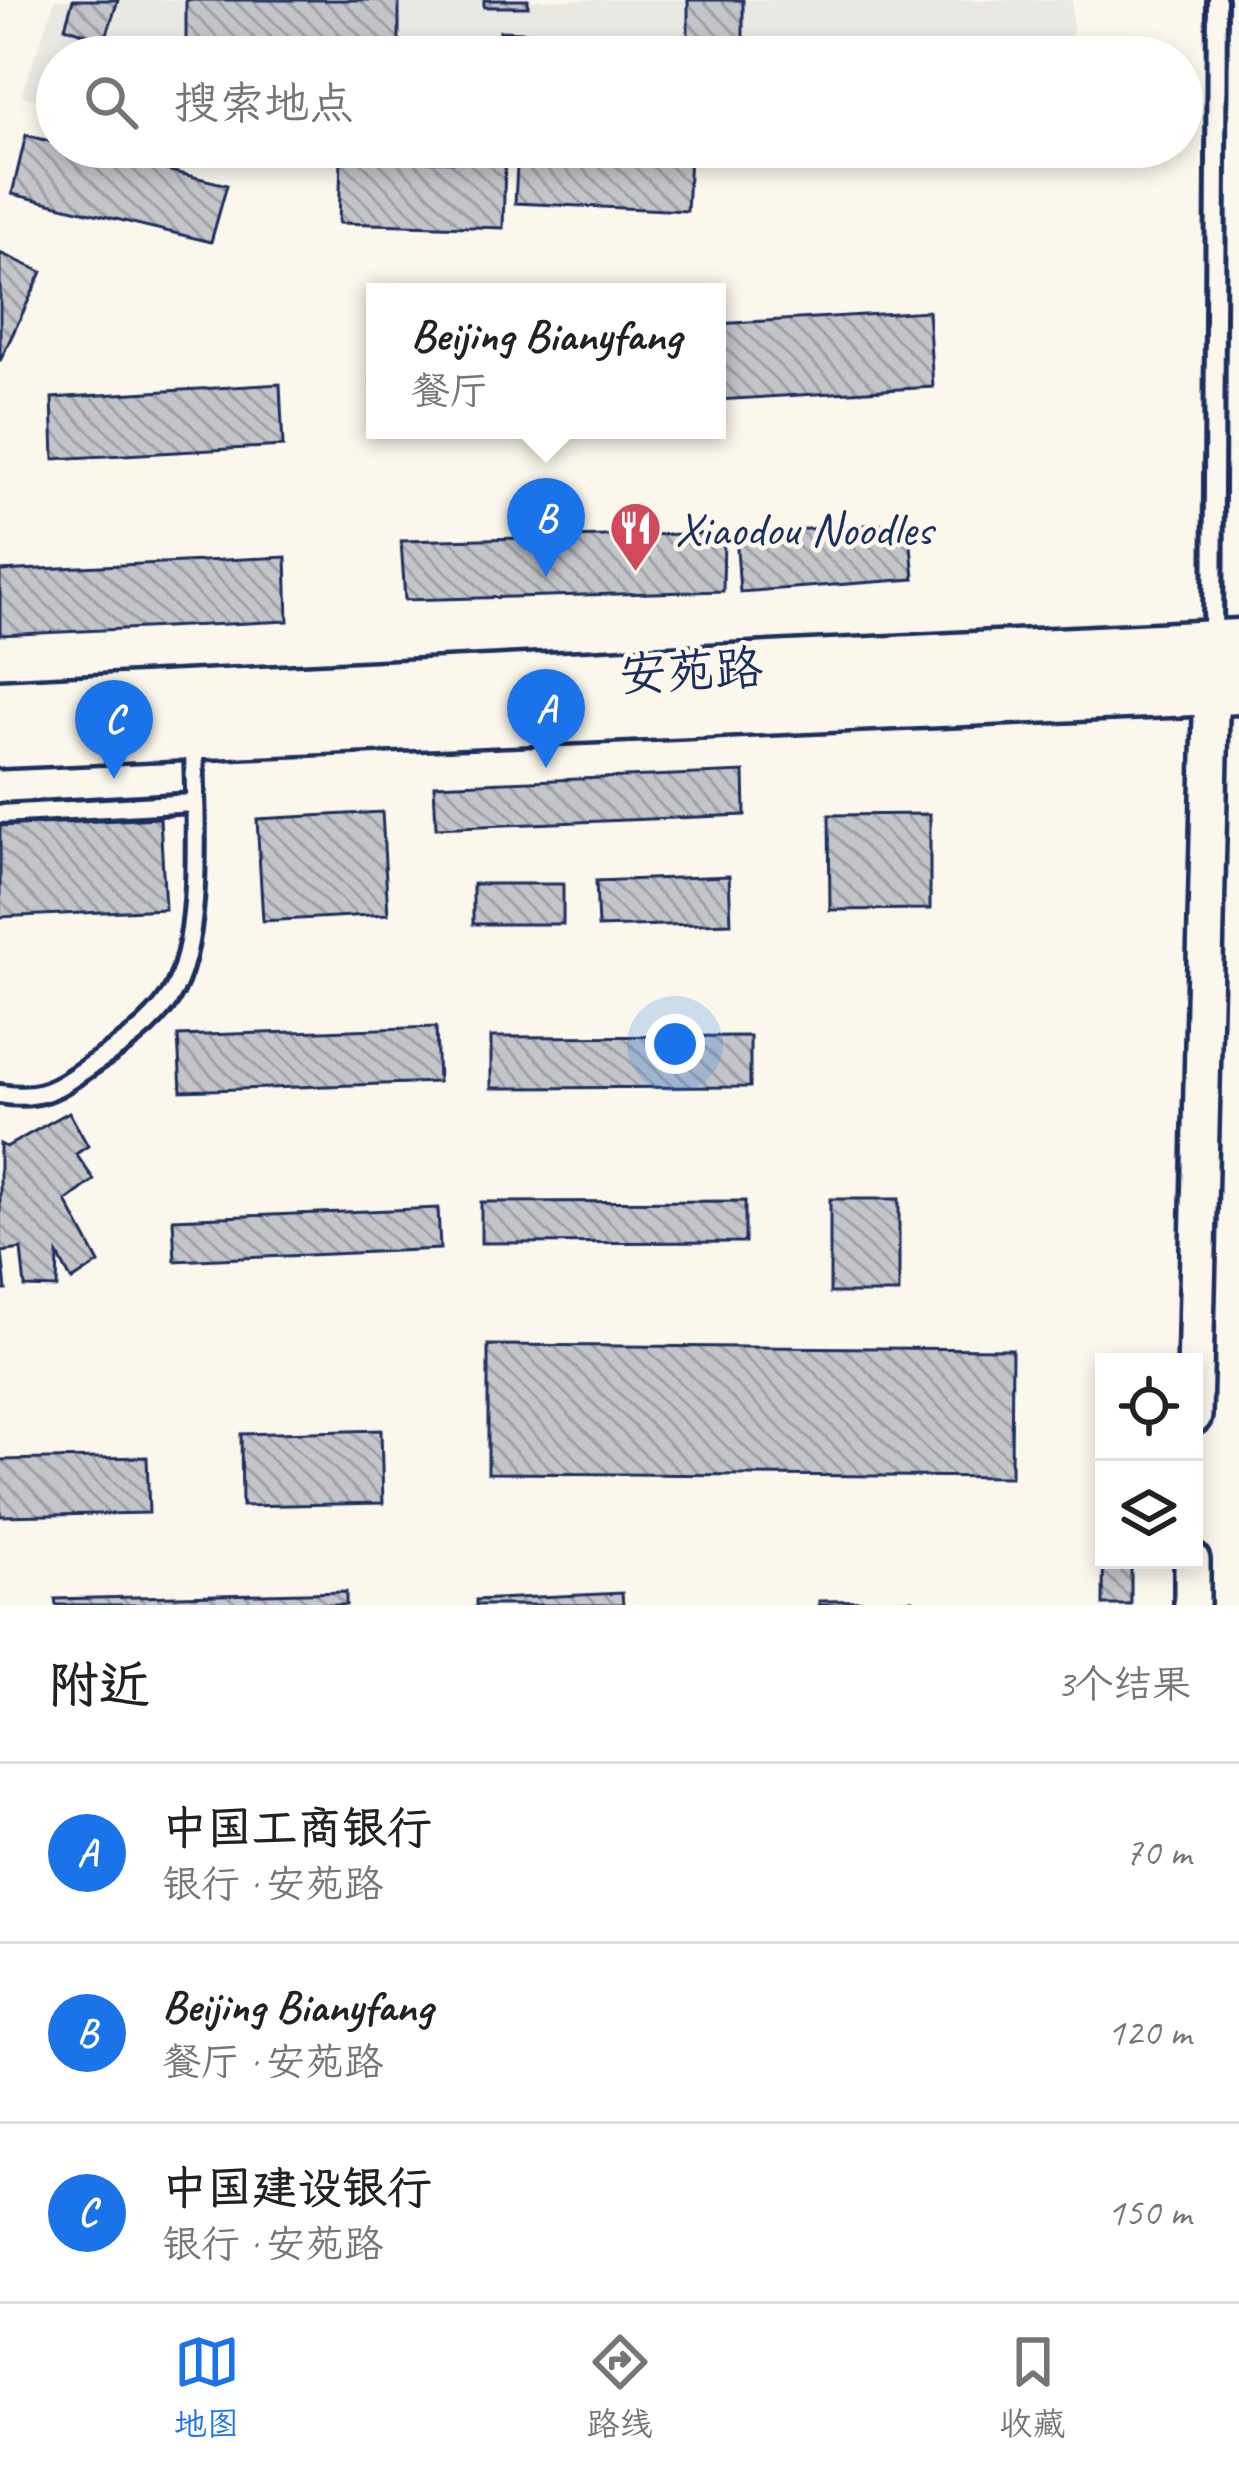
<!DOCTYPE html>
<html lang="zh">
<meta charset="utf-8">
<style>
body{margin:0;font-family:Caveat,"LXGW WenKai TC",sans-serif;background:#f2f2f2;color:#222}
.controls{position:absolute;right:36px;bottom:36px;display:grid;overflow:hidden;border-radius:0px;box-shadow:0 6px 18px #0003}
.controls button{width:108px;height:108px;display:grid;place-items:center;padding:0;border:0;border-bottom:3px solid #e0e0e0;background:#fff;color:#222;font:60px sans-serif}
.you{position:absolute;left:675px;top:1044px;width:42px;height:42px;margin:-30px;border:9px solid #fff;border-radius:50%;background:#1a73e8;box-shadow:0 0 0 18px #1a73e833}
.badge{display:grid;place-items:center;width:78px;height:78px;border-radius:50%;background:#1a73e8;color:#fff;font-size:39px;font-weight:700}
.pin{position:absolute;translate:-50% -99px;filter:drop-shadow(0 3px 6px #0008)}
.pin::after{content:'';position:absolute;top:63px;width:42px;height:36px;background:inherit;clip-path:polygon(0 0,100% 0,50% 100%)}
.popup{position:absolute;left:366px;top:283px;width:360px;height:156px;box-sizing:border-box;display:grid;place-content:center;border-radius:0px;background:#fff;filter:drop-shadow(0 3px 9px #0005);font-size:39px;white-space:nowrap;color:#767676}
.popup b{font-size:45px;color:#222}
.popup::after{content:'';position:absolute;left:50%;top:100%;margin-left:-24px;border:24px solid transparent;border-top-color:#fff}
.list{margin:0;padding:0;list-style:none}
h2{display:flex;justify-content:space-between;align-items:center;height:156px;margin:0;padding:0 48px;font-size:51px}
h2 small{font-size:39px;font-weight:400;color:#767676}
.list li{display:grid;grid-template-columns:78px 1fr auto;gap:36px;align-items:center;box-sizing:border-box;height:180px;padding:0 48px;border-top:3px solid #e0e0e0}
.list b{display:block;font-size:45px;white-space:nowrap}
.list p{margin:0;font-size:39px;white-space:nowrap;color:#767676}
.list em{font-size:39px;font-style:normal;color:#767676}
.icon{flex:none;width:66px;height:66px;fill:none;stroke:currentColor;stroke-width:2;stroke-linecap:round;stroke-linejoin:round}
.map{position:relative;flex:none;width:1239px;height:1605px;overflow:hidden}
.search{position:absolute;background:#fff;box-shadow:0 6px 18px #0003;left:36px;right:36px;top:36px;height:132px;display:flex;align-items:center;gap:30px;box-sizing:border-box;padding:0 42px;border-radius:66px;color:#767676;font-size:45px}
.sheet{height:696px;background:#fff}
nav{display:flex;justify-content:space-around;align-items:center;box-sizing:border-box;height:168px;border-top:3px solid #e0e0e0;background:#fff;font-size:33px;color:#767676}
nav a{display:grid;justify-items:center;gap:6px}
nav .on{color:#1a73e8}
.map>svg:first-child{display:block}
.built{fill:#eae8e2}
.building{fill:url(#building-back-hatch);stroke:#1b2f5e;stroke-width:3}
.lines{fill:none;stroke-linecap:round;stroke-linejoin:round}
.lane-casing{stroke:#1b2f5e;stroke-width:26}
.street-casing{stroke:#1b2f5e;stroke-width:42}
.secondary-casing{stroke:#1b2f5e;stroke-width:57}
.lane{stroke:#fbf7ec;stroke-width:16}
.street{stroke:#fbf7ec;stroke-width:33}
.secondary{stroke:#fbf7ec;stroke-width:48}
.labels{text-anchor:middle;stroke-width:9;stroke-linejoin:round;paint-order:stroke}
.poi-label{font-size:48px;fill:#1b2f5e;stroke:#fbf7ec;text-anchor:start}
.street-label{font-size:48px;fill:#1b2f5e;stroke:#fbf7ec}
</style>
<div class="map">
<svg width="1239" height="1605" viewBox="0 0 1239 1605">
<defs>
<pattern id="building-back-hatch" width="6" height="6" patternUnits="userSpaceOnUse" patternTransform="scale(3)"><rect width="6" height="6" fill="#c3c5c9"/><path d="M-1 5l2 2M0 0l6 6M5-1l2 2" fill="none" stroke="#9ea0a6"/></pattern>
</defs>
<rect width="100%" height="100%" fill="#fbf7ec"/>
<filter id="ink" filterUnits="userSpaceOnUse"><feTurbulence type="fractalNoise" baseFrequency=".00833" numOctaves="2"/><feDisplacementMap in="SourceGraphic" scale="24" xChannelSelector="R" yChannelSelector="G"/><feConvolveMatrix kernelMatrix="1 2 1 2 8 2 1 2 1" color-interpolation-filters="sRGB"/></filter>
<g filter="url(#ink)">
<path class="built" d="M55 0H1072L1073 57H57V104L21 96Z"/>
<path class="building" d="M73 0H118L105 40 65 27Z
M186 0H399V57H186Z
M484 0H528V7H484Z
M688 0H743V57H688Z
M500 31 548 33 547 57H499Z
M49 66 57 68V105L41 101Z
M26 135 57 143V147H74L227 185 211 242 12 194Z
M518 147 690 156 687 211 515 203Z
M341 159 505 163 503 228 339 223Z
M0 253 42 272 0 361Z
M928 311 933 387 717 400V324Z
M370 354H375V423H373Z
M280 384 283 446 54 459 52 398Z
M909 522 914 579 740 592 736 534Z
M724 533 723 591 405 600 401 541Z
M286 557 288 621 0 635V571Z
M744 772 745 815 436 828 434 785Z
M382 812 388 914 263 921 257 819Z
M930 814V909L830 910 829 815Z
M160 818 165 909 0 917V826Z
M729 876 731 923 598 927 596 881Z
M473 884H563V924H473Z
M436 1027 438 1082 181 1091 178 1036Z
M750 1036V1087L491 1088V1037Z
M69 1112 88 1146 76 1154 94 1180 66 1201 99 1263 72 1281 58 1255 57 1288 25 1287 21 1249 2 1252 6 1290H0V1144L6 1147Z
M830 1199H899V1293H830Z
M745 1201V1242L481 1243V1202Z
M438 1208 440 1249 175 1261 173 1219Z
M488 1345 1012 1349 1011 1477 488 1473Z
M381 1430 383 1503 242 1506 241 1434Z
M147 1457 149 1513 0 1516V1460Z
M1104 1490V1560H1131V1605H1103Z
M346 1592V1605H56L55 1599Z
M622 1593 623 1605H476V1600Z
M913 1600V1605H819V1601Z"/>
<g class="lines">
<defs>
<path id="lane" d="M1213 644 1217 0
M0 814 194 803
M0 1094C42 1101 58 1088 93 1064 122 1045 151 1026 170 997 206 940 194 808 194 740"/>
<path id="street" d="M1194 1416 1212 674
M1192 1605V1560"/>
<path id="secondary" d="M0 705 1239 644
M0 743 1239 689"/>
</defs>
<use href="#lane" class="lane-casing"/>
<use href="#street" class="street-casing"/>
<use href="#secondary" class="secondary-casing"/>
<use href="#lane" class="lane"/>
<use href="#street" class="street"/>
<use href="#secondary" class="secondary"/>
</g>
</g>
<defs>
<symbol id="restaurant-pin" viewBox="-11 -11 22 30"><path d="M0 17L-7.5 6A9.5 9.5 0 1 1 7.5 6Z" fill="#d1495b" stroke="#fbf7ec"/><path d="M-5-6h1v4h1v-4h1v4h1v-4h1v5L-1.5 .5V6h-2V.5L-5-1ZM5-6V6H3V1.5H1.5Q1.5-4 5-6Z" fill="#fff"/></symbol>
</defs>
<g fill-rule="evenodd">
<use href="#restaurant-pin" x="606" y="498" width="59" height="81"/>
</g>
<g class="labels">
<g class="poi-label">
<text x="675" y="545">Xiaodou Noodles</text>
</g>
<g class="street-label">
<text transform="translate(691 670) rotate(-3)" y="17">安苑路</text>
</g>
</g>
</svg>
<div class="controls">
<button><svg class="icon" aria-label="locate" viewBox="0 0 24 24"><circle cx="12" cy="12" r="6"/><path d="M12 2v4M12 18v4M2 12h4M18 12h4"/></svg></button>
<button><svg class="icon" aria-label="layers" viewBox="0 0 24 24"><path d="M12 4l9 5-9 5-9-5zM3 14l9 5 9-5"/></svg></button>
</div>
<div class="you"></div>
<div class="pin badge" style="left:546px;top:768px">A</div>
<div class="pin badge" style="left:546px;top:577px">B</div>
<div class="popup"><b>Beijing Bianyfang</b>餐厅</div>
<div class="pin badge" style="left:114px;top:779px">C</div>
<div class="search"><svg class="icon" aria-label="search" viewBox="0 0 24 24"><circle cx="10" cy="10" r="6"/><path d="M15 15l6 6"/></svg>搜索地点</div>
</div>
<section class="sheet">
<h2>附近<small>3个结果</small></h2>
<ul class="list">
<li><span class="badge">A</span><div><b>中国工商银行</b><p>银行 · 安苑路</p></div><em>70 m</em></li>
<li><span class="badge">B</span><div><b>Beijing Bianyfang</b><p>餐厅 · 安苑路</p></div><em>120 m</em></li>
<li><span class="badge">C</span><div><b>中国建设银行</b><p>银行 · 安苑路</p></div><em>150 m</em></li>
</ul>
</section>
<nav>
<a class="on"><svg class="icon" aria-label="map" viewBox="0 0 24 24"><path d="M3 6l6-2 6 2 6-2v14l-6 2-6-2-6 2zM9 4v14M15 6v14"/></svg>地图</a>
<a><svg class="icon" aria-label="directions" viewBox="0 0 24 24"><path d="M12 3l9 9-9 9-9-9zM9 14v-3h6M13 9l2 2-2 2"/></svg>路线</a>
<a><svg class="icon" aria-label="saved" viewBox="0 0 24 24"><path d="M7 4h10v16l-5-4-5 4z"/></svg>收藏</a>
</nav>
